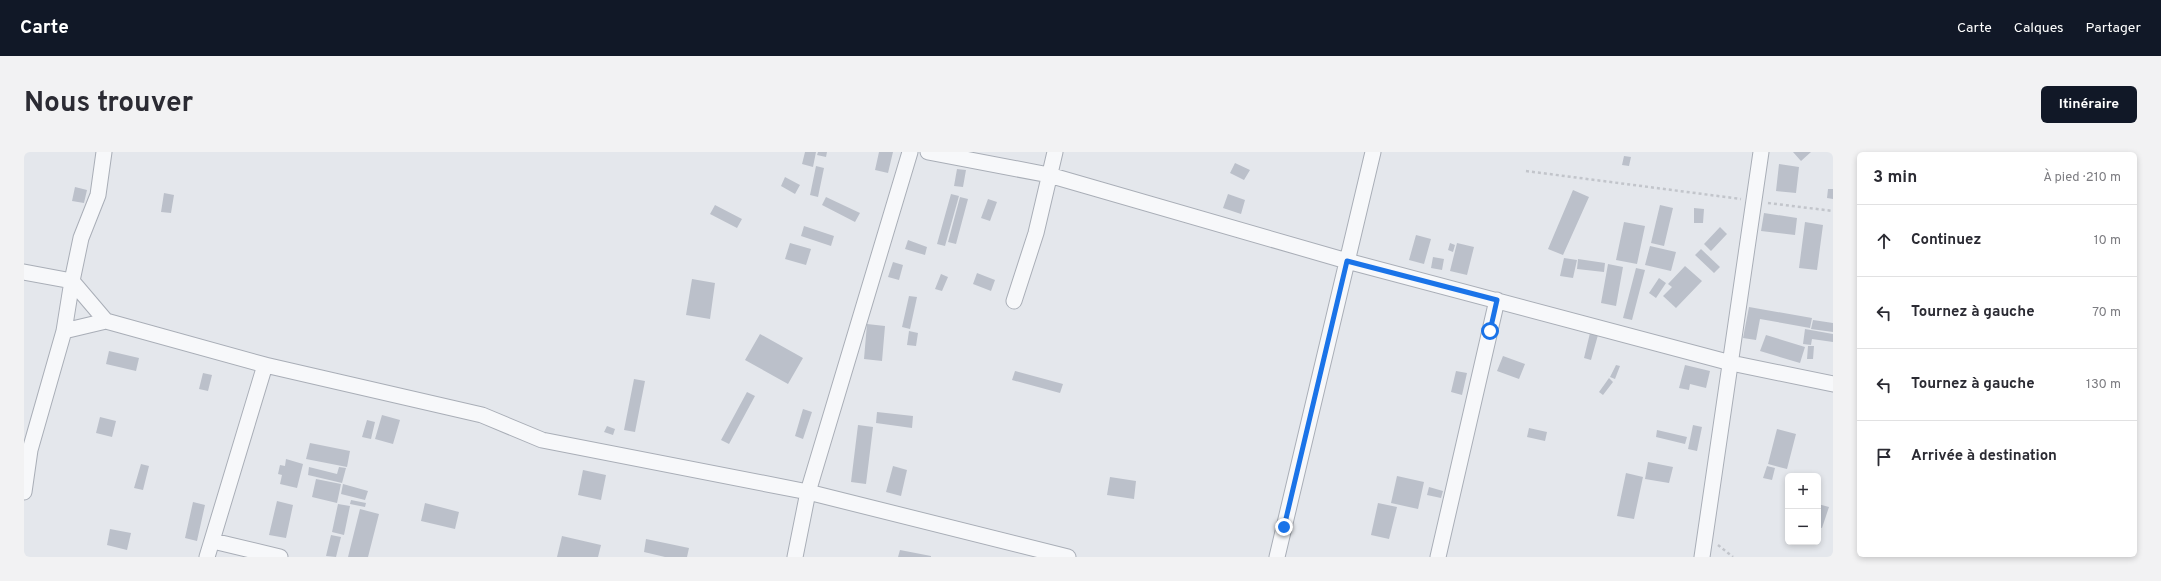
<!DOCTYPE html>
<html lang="fr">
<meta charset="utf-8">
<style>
body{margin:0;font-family:Overpass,sans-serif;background:#f2f2f3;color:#2b2b33}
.controls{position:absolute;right:12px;bottom:12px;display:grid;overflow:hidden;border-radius:6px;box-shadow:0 2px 6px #0003}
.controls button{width:36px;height:36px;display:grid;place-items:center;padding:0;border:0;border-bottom:1px solid #e1e1e2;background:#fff;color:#2b2b33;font:20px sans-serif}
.stop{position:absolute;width:12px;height:12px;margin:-9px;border:3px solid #1a73e8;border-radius:50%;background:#fff}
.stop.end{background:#1a73e8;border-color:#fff;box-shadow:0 1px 4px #0008}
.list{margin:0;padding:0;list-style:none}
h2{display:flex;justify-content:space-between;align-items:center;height:52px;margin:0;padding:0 16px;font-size:17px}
h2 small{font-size:13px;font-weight:400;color:#7c7c81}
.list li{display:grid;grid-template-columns:26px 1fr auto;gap:12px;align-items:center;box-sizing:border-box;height:72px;padding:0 16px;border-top:1px solid #e1e1e2}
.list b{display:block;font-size:15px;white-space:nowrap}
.list em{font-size:13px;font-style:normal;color:#7c7c81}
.icon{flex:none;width:22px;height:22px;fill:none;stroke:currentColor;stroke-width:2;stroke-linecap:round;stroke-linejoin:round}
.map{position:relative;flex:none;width:1809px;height:405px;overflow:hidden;border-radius:6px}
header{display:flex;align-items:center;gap:24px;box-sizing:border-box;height:56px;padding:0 20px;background:#111827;color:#fff}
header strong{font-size:19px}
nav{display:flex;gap:22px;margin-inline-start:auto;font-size:14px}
.intro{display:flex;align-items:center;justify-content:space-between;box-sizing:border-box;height:96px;padding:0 24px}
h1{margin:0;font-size:28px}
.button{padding:10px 18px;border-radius:6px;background:#111827;color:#fff;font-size:14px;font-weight:700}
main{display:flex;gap:24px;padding:0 24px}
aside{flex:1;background:#fff;border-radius:6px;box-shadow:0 2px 6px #0003}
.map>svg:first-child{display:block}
.building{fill:#bbc0ca}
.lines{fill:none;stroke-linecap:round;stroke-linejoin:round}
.minor-casing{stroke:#a9aeb7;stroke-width:17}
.path{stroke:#c2c5cb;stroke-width:2.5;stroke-dasharray:3 3;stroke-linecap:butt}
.minor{stroke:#f7f8fa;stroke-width:15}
.route{stroke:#1a73e8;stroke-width:5}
</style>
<header>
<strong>Carte</strong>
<nav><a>Carte</a><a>Calques</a><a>Partager</a></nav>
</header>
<div class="intro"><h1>Nous trouver</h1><a class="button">Itinéraire</a></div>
<main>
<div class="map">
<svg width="1809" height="405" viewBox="0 0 1809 405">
<rect width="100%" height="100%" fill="#e4e7ec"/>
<path class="building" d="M781 0H792L789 15 778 12Z
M794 0H803L802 5 793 3Z
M855 0H869L864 21 851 18Z
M1769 0H1787L1777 9Z
M1600 4 1607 5 1605 14 1598 13Z
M1211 11 1226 18 1220 28 1206 21Z
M1755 12 1775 15 1772 41 1752 39Z
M792 14 800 16 794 45 786 43Z
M933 17 942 18 939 35 930 34Z
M761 25 776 33 771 42 757 34Z
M51 35 63 38 60 51 48 49Z
M1804 37H1809V47L1803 46Z
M1549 38 1565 45 1539 103 1524 97Z
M140 41 150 43 147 61 137 60Z
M927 42 935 44 921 94 913 92Z
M1204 42 1221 48 1217 62 1199 56Z
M802 45 836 61 831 70 798 53Z
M936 45 944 47 932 92 924 90Z
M964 47 973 50 966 69 957 66Z
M691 53 718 67 713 76 686 62Z
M1636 53 1649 56 1640 94 1627 91Z
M1670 56 1680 57 1679 71H1670Z
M1740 61 1773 66 1771 83 1737 79Z
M1600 70 1621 74 1613 112 1592 108Z
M1781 70 1799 73 1793 118 1775 116Z
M780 74 810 84 807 94 777 84Z
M1696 75 1703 82 1687 99 1680 92Z
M1392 83 1407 87 1400 112 1385 108Z
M884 88 903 95 901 103 881 97Z
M766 91 787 97 782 113 761 107Z
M1426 91 1431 93 1429 100 1424 98Z
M1433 91 1450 95 1443 123 1426 119Z
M1626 94 1652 100 1647 119 1621 113Z
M1677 97 1696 115 1690 121 1671 103Z
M1409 105 1420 107 1418 118 1407 116Z
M1540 106 1553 108 1549 126 1536 124Z
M1554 107 1581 111 1580 120 1553 117Z
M869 110 879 113 875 128 864 125Z
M1584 112 1599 115 1592 154 1577 151Z
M1661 114 1678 129 1652 156 1639 144 1648 135 1644 132Z
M1612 116 1621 118 1608 168 1599 166Z
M953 121 971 128 967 139 949 132Z
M917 122 924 125 918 139 911 137Z
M1635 126 1642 131 1632 146 1625 141Z
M668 127 691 131 686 167 662 163Z
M885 144 893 145 886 177 878 175Z
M1725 155 1788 166 1786 176 1736 167 1732 188 1719 186Z
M1789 168 1809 171V180L1787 177Z
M843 172 861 174 858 209 840 207Z
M1781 177 1809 182V190L1788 187 1787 193 1779 192Z
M885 179 894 181 892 194 883 193Z
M1566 181 1574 183 1567 208 1560 206Z
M736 182 779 206 764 232 721 208Z
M1742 183 1781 195 1776 211 1736 199Z
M1784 194H1790L1789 207H1783Z
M85 199 115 206 112 219 82 212Z
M1479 204 1501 212 1495 227 1473 219Z
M1592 213 1596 214 1591 227 1586 225Z
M1661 213 1686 219 1682 236 1666 232 1665 238 1655 236Z
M991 219 1039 232 1036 241 988 228Z
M1432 219 1443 221 1438 243 1427 240Z
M179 221 188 223 184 239 175 237Z
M1585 226 1589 230 1579 243 1575 240Z
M610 227 621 229 611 280 600 278Z
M723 240 731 244 705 292 697 288Z
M779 257 788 260 779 287 771 284Z
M853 260 889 264 888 276 852 271Z
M358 263 376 268 369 292 351 287Z
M76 265 92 269 88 285 72 281Z
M343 268 351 270 347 287 338 285Z
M834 273 849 275 842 332 827 330Z
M1669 273 1678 275 1673 299 1664 297Z
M583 274 591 277 589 283 580 280Z
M1505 276 1523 280 1521 289 1503 285Z
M1753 277 1772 282 1763 317 1744 312Z
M1633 278 1663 285 1661 292 1632 285Z
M286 291 326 299 323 315 282 307Z
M262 307 279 312 273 336 256 332 258 323 254 322 256 313 261 314Z
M1624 310 1649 315 1645 331 1621 327Z
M117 312 125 314 119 338 110 336Z
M869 314 883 318 877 344 862 340Z
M1743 314 1751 316 1748 328 1739 326Z
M285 315 313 322 315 315 322 316 318 331 284 323Z
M559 318 582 323 577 348 554 343Z
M1602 321 1619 325 1610 367 1593 364Z
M1373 324 1400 330 1394 357 1367 351Z
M1086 325 1112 329 1110 347 1083 343Z
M292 327 317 332 313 351 288 345Z
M319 332 344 339 341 348 317 342Z
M1405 335 1419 339 1417 346 1403 343Z
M327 348 342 351 341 355 326 352Z
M253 349 269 353 262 386 245 383Z
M169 350 181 353 173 389 161 386Z
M401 351 435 360 431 377 397 369Z
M1354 351 1373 355 1365 387 1347 383Z
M314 352 326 354 320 383 308 380Z
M1794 352 1805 355 1798 376 1794 375Z
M336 357 355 362 344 405H324Z
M86 377 107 381 103 398 83 393Z
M307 383 317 385 312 405 302 404Z
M538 384 577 393 574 405H533Z
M622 387 665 396 663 405H641L620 400Z
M876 398 907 404V405H874Z"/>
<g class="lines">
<defs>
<path id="minor" d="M904 0 1025 23 1323 109 1707 211 1809 232
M0 120 48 129 82 169
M990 149 1012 81 1031 0
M40 179 82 169 241 213 458 263 518 288 784 340 1044 405
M0 340 6 298 40 179 48 129 57 86 74 43 80 0
M189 389 256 405
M183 405 241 213
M771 405 784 340 886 0
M1253 405 1349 0
M1414 405 1473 148
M1678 405 1737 0"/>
</defs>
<use href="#minor" class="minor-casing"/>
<path class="path" d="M1502 19 1717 47
M1744 51 1809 59
M1694 393 1709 405"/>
<use href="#minor" class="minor"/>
</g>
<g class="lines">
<path class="route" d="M1260 375 1323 109 1473 148 1466 179"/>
</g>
</svg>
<div class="controls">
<button>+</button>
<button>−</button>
</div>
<div class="stop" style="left:1466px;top:179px"></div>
<div class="stop end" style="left:1260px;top:375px"></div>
</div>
<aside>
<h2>3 min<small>À pied · 210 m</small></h2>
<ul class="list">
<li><svg class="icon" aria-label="ahead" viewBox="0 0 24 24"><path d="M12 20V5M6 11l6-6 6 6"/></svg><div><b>Continuez</b></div><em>10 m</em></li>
<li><svg class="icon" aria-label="left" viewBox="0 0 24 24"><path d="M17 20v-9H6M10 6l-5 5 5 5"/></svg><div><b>Tournez à gauche</b></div><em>70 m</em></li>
<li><svg class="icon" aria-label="left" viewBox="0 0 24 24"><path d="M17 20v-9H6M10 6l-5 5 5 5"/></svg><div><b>Tournez à gauche</b></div><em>130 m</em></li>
<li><svg class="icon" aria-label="arrive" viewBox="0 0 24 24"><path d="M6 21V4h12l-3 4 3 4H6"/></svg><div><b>Arrivée à destination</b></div></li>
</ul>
</aside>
</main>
